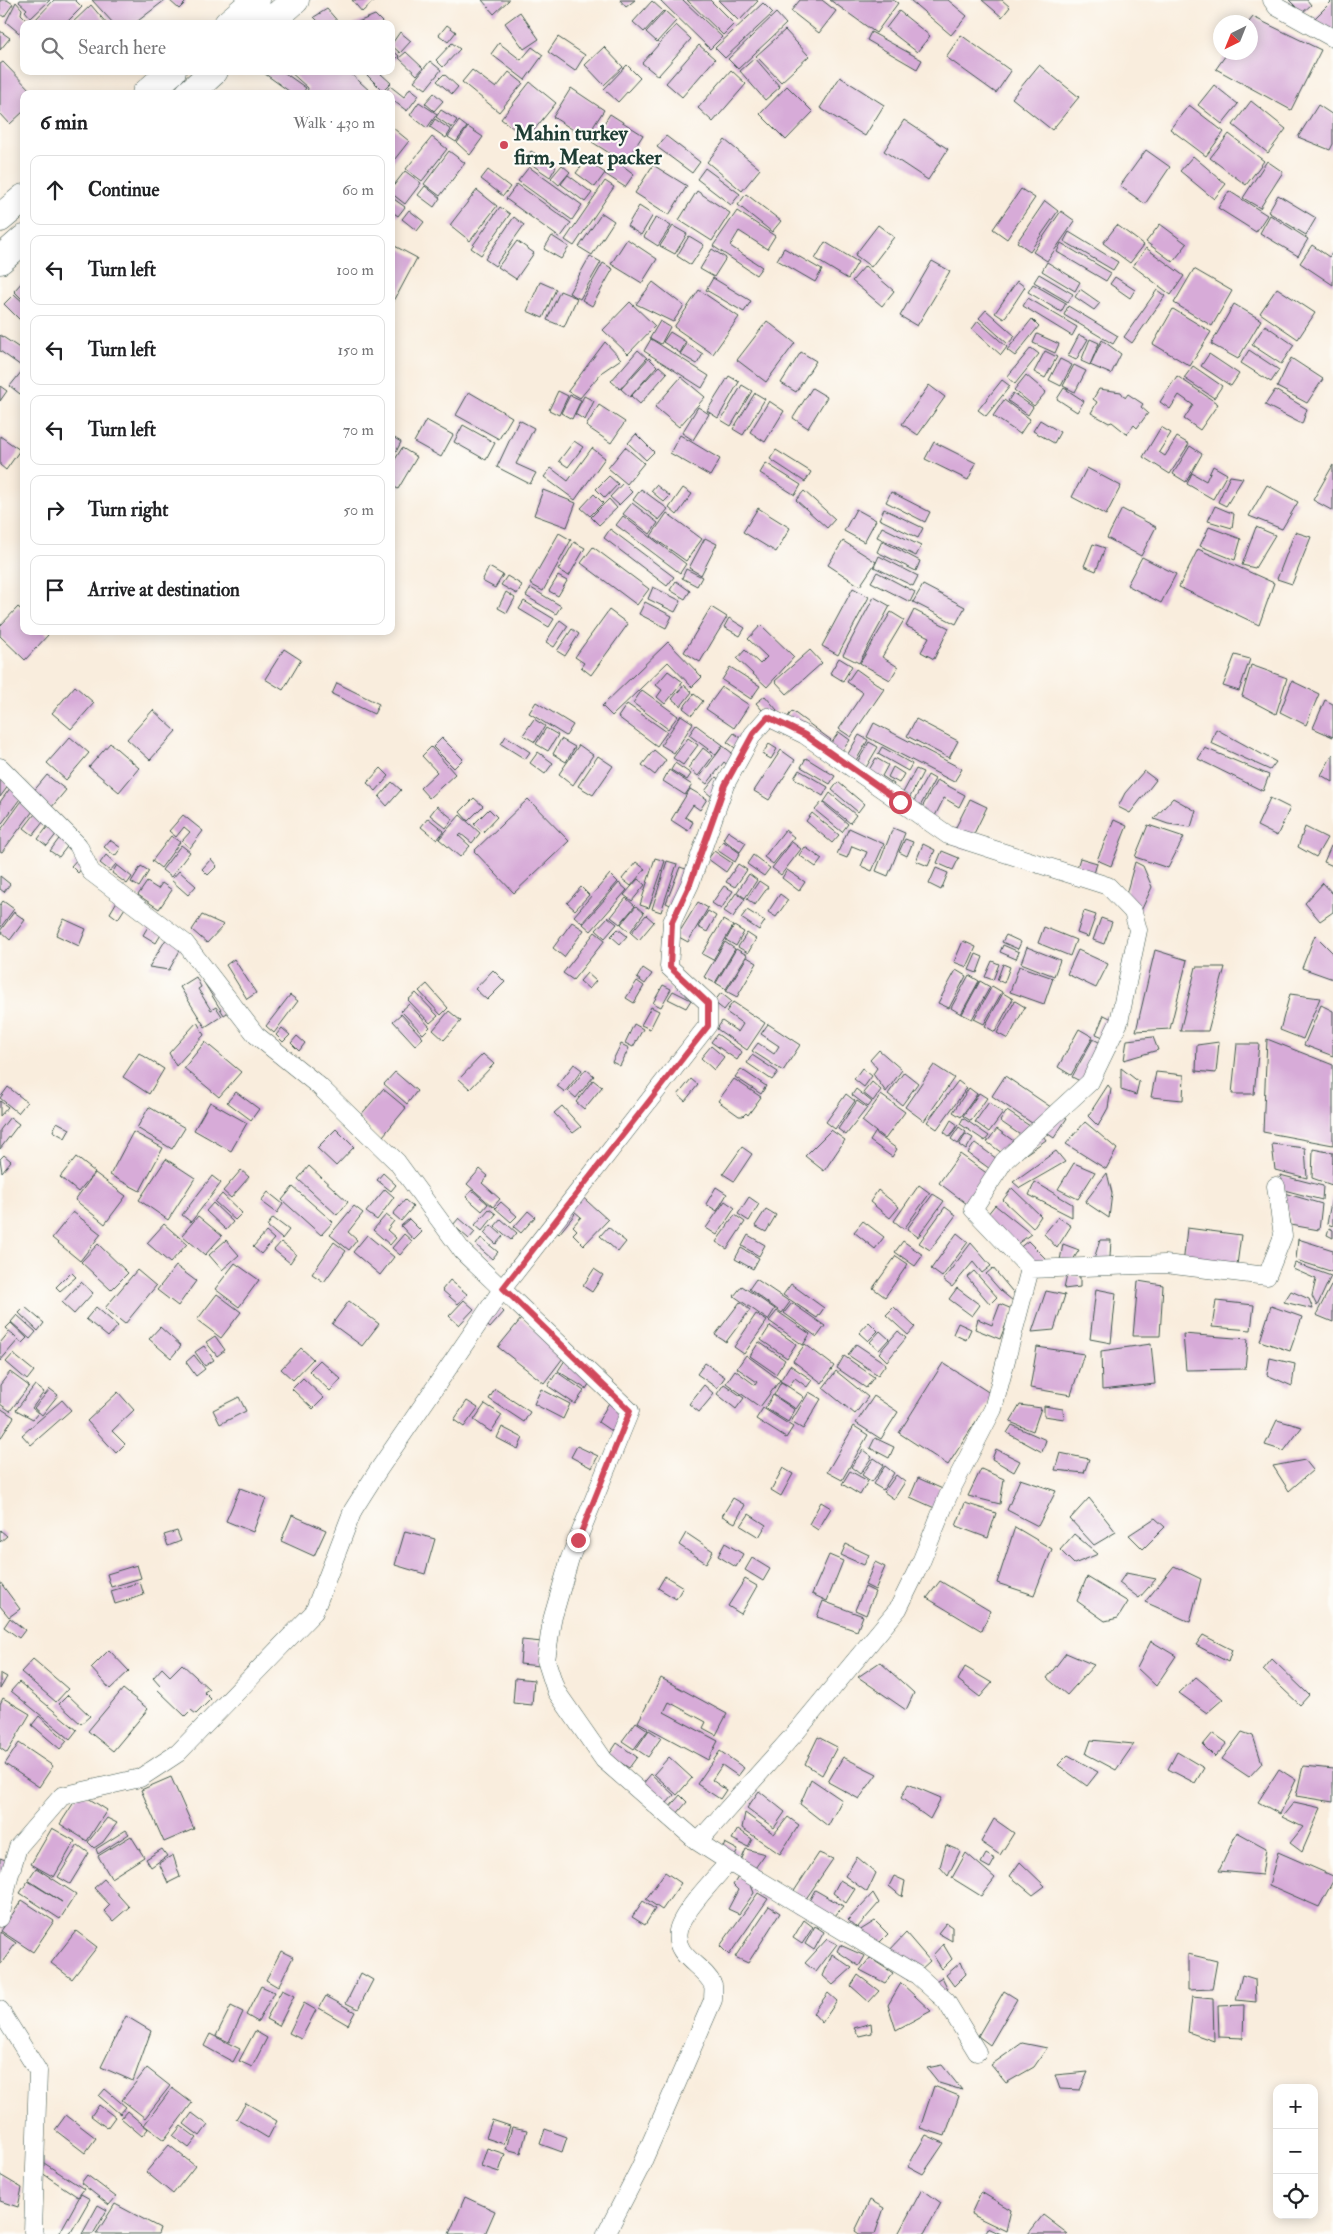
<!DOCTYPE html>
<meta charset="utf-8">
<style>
body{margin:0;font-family:"IM FELL Double Pica",serif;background:#f6f6f6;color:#202124}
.controls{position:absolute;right:15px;bottom:15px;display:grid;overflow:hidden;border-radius:10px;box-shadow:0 2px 12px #0003}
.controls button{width:45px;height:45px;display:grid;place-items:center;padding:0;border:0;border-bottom:1px solid #e0e0e0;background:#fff;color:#202124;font:25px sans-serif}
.compass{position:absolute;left:1213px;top:15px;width:45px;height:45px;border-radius:50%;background:#fff;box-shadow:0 2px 12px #0003;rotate:223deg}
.stop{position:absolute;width:15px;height:15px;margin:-11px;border:4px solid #d1495b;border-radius:50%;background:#fff}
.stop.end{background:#d1495b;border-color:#fff;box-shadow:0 1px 5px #0008}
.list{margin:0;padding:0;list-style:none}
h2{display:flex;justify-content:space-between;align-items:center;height:65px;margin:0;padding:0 20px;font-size:21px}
h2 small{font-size:16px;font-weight:400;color:#757577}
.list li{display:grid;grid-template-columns:32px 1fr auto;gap:15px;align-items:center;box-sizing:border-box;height:70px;margin:0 10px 10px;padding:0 10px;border:1px solid #e0e0e0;border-radius:10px}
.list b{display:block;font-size:19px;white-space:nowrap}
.list em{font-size:16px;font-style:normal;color:#757577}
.icon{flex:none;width:28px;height:28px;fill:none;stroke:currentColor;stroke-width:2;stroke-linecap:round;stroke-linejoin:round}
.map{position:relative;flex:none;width:1333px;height:2234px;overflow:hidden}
.search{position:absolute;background:#fff;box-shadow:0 2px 12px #0003;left:20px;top:20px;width:375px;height:55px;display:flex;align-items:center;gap:12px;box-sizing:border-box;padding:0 18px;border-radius:10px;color:#757577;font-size:19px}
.panel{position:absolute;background:#fff;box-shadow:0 2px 12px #0003;left:20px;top:90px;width:375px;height:545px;border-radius:10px}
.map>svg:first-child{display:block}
.building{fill:#d7abd8}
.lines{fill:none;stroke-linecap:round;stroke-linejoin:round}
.street-casing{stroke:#40574d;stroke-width:19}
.highway-casing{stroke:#40574d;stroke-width:29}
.street{stroke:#fff;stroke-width:18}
.highway{stroke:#fff;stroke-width:28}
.route{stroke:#d1495b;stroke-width:6}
.poi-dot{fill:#d1495b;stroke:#fdfcf7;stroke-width:2}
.labels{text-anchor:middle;stroke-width:4.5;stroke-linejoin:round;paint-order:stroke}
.poi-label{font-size:21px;font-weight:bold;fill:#1f3d34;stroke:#fdfcf7;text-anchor:start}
</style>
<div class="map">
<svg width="1333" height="2234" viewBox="0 0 1333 2234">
<rect width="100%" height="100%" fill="#fdfcf7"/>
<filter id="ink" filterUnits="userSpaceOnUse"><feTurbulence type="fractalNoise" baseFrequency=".02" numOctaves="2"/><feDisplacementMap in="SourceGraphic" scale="10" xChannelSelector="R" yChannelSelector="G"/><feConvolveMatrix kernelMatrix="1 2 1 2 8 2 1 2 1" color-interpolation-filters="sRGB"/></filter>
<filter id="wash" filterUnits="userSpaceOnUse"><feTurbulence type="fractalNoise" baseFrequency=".0096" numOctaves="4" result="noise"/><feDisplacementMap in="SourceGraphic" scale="20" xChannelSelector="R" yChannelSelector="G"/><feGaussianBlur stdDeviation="1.12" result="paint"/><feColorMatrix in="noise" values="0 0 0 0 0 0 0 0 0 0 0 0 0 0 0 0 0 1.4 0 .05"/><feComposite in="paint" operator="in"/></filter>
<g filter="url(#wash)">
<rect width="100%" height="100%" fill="#f9eddd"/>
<g id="blocks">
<path class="building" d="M0 0H7L13 4 4 17 0 14Z
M20 0H50L31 18 25 11 27 9 19 2Z
M54 0H75L82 7 65 24H34L33 22Z
M92 0H165L134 24H114Z
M169 0H185L186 2 179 9Z
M352 0H375L362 12Z
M482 0H509L494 14Z
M620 0H635L626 7Z
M660 0H683L722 37 710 49Z
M687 0H710L734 24 723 35Z
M718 0H756L758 1 739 21Z
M800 0H822L836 11 819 33 791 11Z
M830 0H893L898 3 876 33Z
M910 0H948L967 16 951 35Z
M982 0H1002L1010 7 1002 17Z
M1289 0H1307L1311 5 1302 13Z
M1333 0V32L1314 19Z
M652 1 663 11 644 32 633 22Z
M16 2 22 9 21 14 31 24H24V37L6 22Z
M763 3 773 13 725 58 715 48Z
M91 5 107 24H71Z
M327 9 340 24H321L314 17Z
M665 11 676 21 657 42 646 32Z
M899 11 930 36 917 52 886 28Z
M520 12 539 39 524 49 505 23Z
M776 13 786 24 738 69 728 59Z
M375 15 384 24H353Z
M1253 17 1321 50 1291 110 1216 69 1228 52H1250L1249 22Z
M447 25 456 32 448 42 439 35Z
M676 25 691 39 658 76 642 63Z
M785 30 809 56 781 82 756 56Z
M0 31 10 38 0 50Z
M400 32 411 41 400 53 391 45Z
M871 32 922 60 917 69 867 40Z
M961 35 1011 71 996 93 946 57Z
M558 37 585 55 575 71 548 52Z
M452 43 460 49 443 67 436 60Z
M499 43 521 60 532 47 543 55 525 80 491 54Z
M699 45 715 59 682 97 666 83Z
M604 47 623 67 604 85 585 65Z
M391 49 399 56 391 64Z
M406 52 423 68 417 75 399 58Z
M755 58 780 87 765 100 740 71Z
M430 61 441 70 426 89 414 81Z
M3 62 34 94H24V111L10 124 0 113V64Z
M627 65 640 78 618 102 604 89Z
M1039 65 1079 97 1052 130 1012 98Z
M472 70 496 88 509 72 523 83 499 112 462 82Z
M731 70 746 84 713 122 698 108Z
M261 71H282L306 88 302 94H293Z
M289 71H348L371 92 369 94H307L308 88Z
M367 71H384L381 74 391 83 383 91 365 73Z
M444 74 458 87 452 94 437 81Z
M840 77 884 105 865 136 820 108Z
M530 82 556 103 534 130 529 126 522 135 501 119Z
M1214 85 1238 104 1222 124 1198 105Z
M390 86 404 97 410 88 419 95 407 111 391 99V94H384Z
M787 86 813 112 786 140 760 114Z
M571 88 604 110 586 138 553 117Z
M434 93 443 101 434 111 425 103Z
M1251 101 1286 129 1268 153 1233 125Z
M419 102 437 114 427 128 410 115Z
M1189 105 1224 132 1206 156 1170 129Z
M1318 105 1333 115V144L1330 150 1298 137Z
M441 110 457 120 452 128 436 117Z
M610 114 643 135 625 163 592 142Z
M435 119 451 130 446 138 430 127Z
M904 120 948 149 928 180 884 151Z
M459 121 467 127 456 142 448 137Z
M468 127 483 137 470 155 457 143Z
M393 128 409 141 391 164V129Z
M1229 134 1264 161 1246 185 1210 158Z
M666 136 700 162 692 173 657 147Z
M432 137 447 149 422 181 406 169Z
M725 140 760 169 742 191 707 162Z
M1146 150 1170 167 1145 204 1120 186Z
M449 151 465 163 440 196 424 184Z
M531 151 556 167 550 177 525 160Z
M1193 156 1226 184 1214 199 1180 171Z
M586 160 605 173 595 187 576 173Z
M615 160 634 174 625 187 605 174Z
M1267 161 1283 172 1260 208 1243 198Z
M562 165 570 172 559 185 551 178Z
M653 165 687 186 669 215 635 193Z
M529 167 582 205 572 220 518 181Z
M705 168 740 194 731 205 697 179Z
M488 170 510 187 503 196 481 179Z
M405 171 421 183 405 204 391 193V189Z
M568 175 592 193 585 202 561 184Z
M605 181 614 187 574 246 565 240Z
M517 184 571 223 560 238 506 199Z
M425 186 440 198 434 207 418 195Z
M1021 189 1035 198 1007 239 993 229Z
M477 190 497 206 470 241 450 225Z
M697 191 730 213 712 241 679 220Z
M1229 191 1267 215 1256 232 1218 208Z
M746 194 781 221 772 232 738 205Z
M1278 195 1316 218 1306 235 1268 212Z
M391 197 405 207 398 216 391 211Z
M1045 201 1058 211 1030 251 1017 242Z
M639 206 653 215 641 235 627 226Z
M500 207 510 214 481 255 471 248Z
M409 210 424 222 417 231 402 219Z
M737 211 775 236 767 249 739 231 730 246 762 267 756 275 713 246Z
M1061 211 1075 221 1047 261 1033 252Z
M602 213 614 221 592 255 579 247Z
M1270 215 1308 239 1298 256 1260 233Z
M514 217 524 225 495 266 485 259Z
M656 217 671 226 658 246 644 237Z
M1160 224 1187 244 1173 262 1146 242Z
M878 225 894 237 871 267 855 255Z
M1117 225 1144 245 1130 263 1103 243Z
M673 226 687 234 675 254 660 246Z
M1069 232 1118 262 1113 270 1064 241Z
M552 236 569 247 561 259 544 249Z
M689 236 704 245 691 265 677 256Z
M627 239 657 259 642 283 611 264Z
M517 241 534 253 516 279 498 267Z
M825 242 858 262 848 279 815 259Z
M1061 243 1111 273 1106 281 1057 252Z
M391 244 417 258 393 303 391 302Z
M1312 245 1329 257 1333 252V285L1300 263Z
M784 248 822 270 815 282 777 260Z
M1146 248 1184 276 1171 295 1133 266Z
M712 249 726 258 714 277 700 269Z
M590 256 601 262 580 299 569 293Z
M932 261 950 271 917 326 900 316Z
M1047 262 1080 282 1075 291 1042 271Z
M603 263 613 269 592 306 582 300Z
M865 266 894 291 882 306 852 281Z
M1194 269 1232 291 1212 326 1174 303Z
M1039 274 1073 294 1068 302 1034 282Z
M1115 277 1135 290 1130 298 1110 284Z
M713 278 751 301 744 312 706 290Z
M24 280V301L14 291Z
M1017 281 1025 287 1004 319 995 313Z
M540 282 556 289 543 318 527 311Z
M653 282 684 306 673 322 636 304Z
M1033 284 1066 303 1061 312 1028 292Z
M1277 288 1315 313 1298 339 1260 313Z
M1080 289 1100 303 1094 310 1075 297Z
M699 290 739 317 713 354 674 327Z
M1157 290 1165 296 1132 343 1124 337Z
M560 291 577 298 564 327 547 320Z
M14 294 24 303V320L19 319 4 304Z
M1028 298 1077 327 1072 336 1023 306Z
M630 302 655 326 628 354 603 330Z
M1234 304 1261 320 1238 359 1211 344Z
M1068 306 1118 336 1113 344 1064 315Z
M1173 309 1211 332 1190 366 1153 344Z
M986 310 1015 336 1008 344 979 318Z
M1032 319 1039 326 1015 356 1007 350Z
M660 321 670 327 661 344 650 338Z
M767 321 795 343 766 382 737 360Z
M978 321 1007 347 1001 355 972 329Z
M1265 325 1294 345 1281 364 1252 345Z
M670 332 686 342 680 353 663 342Z
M1037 334 1059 344 1055 353 1033 343Z
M0 335 24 351V368L0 351Z
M1079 335 1088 339 1076 360 1068 356Z
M651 339 709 376 702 388 644 351Z
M1090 339 1099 343 1090 365 1081 361Z
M1102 340 1121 354 1111 374 1090 365Z
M605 342 621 359 602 372 580 398 568 391Z
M687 344 703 354 697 364 680 354Z
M1031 348 1039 354 1015 384 1007 377Z
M638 350 647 358 620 389 611 381Z
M1249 350 1279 370 1271 382 1241 363Z
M1045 351 1057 357 1045 378 1034 372Z
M801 352 816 361 796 392 781 383Z
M1209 354 1239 374 1231 386 1201 366Z
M649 358 657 366 630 397 621 389Z
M1291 358 1323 379 1307 403 1277 387Z
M1060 359 1072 365 1061 386 1049 380Z
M1074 365 1086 371 1075 392 1063 386Z
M659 366 667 373 640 404 631 396Z
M1193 366 1222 386 1214 398 1184 378Z
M22 371 24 390 20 394 10 386Z
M1026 375 1046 392 1034 406 1014 390Z
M729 376 739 382 718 418 707 411Z
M1177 376 1218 404 1200 430 1184 419 1193 405 1179 395 1170 409 1160 402Z
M681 377 705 397 679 427 655 407Z
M1002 380 1010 386 986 416 978 410Z
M742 385 752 391 731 426 721 420Z
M929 385 945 397 918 435 902 424Z
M0 386 7 391 0 401Z
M812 388 827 397 808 428 793 418Z
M1064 388 1084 401 1077 412 1057 399Z
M1099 389 1121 392 1125 398 1128 394 1143 404 1141 407 1148 413 1137 428 1134 425 1127 434 1112 422 1109 423 1091 413 1097 402 1093 399Z
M1275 390 1307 409 1302 424 1265 405Z
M558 391 568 396 559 415 549 410Z
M469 392 512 417 499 439 456 415Z
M755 393 765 399 743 435 733 429Z
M1013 393 1033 407 1028 415 1008 401Z
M570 395 581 400 572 419 561 413Z
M584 396 594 401 585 420 575 414Z
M1004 400 1030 419 1020 434 993 416Z
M769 401 784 411 765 442 750 432Z
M599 405 625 422 611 443 586 426Z
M698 407 709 414 693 440 682 433Z
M426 420 453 435 441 457 414 442Z
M519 420 534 428 516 464 536 473 530 484 497 467Z
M1040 420 1060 432 1054 443 1033 431Z
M463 425 495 443 486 460 454 442Z
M1161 427 1171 433 1159 452 1165 456 1177 437 1189 444 1170 474 1143 457Z
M636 434 654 452 646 460 628 443Z
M680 435 720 459 710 476 670 453Z
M0 436 20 450 6 470 0 465Z
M391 436 401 442 396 452 391 449Z
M574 441 583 447 568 467 559 461Z
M934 442 976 463 968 480 925 459Z
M1190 446 1202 454 1186 482 1173 474Z
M625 447 644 463 627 484 608 468Z
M402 448 417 457 398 489 391 485V466Z
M592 448 605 458 575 500 544 477 551 468 568 481Z
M776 450 811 472 805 482 770 459Z
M766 463 801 485 795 495 760 473Z
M1333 465V511L1313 500Z
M1213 466 1227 474 1213 499 1187 484 1192 473 1206 481Z
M1087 468 1121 486 1106 515 1072 497Z
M609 476 618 484 605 498 596 489Z
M1230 476 1243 478 1226 506 1218 502Z
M623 483 632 492 619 505 610 497Z
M656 485 670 496 664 502 651 491Z
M1267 485 1298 502 1282 529 1249 516Z
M683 488 692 494 677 515 669 508Z
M641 489 668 509 659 520 633 500Z
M543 490 576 503 567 527 534 515Z
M804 491 835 519 827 528 796 500Z
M891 492 930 512 925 522 886 502Z
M594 494 603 503 590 516 581 508Z
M609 499 617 508 599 525 591 517Z
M632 503 658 523 650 534 623 514Z
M1215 506 1234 514 1232 528 1208 521Z
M758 508 790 528 776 552 743 532Z
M856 509 876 520 864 542 844 531Z
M884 509 923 528 918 538 879 519Z
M1122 509 1156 527 1141 556 1107 538Z
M667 513 702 539 686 561 651 536Z
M623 516 686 564 680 573 616 525Z
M882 527 921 546 916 556 877 537Z
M1209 527 1241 539 1235 560 1200 546Z
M1256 527 1275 535 1255 568 1242 565Z
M610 529 674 577 667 586 604 538Z
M1295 532 1311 537 1292 584 1277 579Z
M559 533 571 540 543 591 530 584Z
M705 538 717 544 701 575 689 568Z
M843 541 876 562 860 586 828 565Z
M882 541 920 561 916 571 877 552Z
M574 542 585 548 569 576 558 570Z
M1093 544 1105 548 1096 571 1084 566Z
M593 547 649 589 637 605 581 563Z
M1198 549 1274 583 1259 625 1179 587Z
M879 556 918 576 913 586 874 567Z
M1142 557 1176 574 1161 603 1127 585Z
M489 567 503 575 495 588 482 581Z
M686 569 702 577 697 586 682 578Z
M877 572 915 592 910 602 871 582Z
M507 576 522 585 517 594 501 585Z
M558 576 567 581 558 596 549 591Z
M676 581 690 591 685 599 670 590Z
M923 585 965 607 956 624 913 602Z
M653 587 681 601 675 612 648 599Z
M531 588 561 606 556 614 526 596Z
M853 588 869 597 838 655 822 646Z
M506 592 515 598 507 613 498 608Z
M874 597 890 606 859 663 843 655Z
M524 601 554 619 549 627 519 609Z
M645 602 672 616 666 628 639 614Z
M18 607 24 612V631H44L48 635 25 660 0 636V626Z
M711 607 727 617 700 662 684 652Z
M609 610 628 624 591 675 581 667 584 663 575 657Z
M914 610 949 628 934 659 921 652 929 637 906 626Z
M891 612 904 620 882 657 898 667 890 680 860 663Z
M729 618 745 628 740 636 724 627Z
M560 620 568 626 554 647 546 642Z
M761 625 794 657 767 687 737 659 745 650 760 664 767 657 748 639Z
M572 629 579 634 565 656 557 651Z
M668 642 702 677 692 687 668 662 612 716 602 706Z
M284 649 301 660 283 690 265 679Z
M810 650 822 663 787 694 775 681Z
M1235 655 1250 659 1239 691 1223 686Z
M839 658 852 666 843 681 830 673Z
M1251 665 1287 678 1276 714 1242 696Z
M730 667 760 686 751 699 722 680Z
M856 669 884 689 851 737 839 729 863 693 847 682Z
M668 671 683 682 665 704 657 697 662 690 656 685Z
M1292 681 1319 694 1306 725 1280 712Z
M337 683 379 704 374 714 332 694Z
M684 685 692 692 681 706 672 699Z
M75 686 94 703 71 729 52 713Z
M722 687 749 705 734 728 706 709Z
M642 690 678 716 668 729 633 703Z
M694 694 703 701 692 715 683 708Z
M765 696 777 710 768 717 756 703Z
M1325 700 1333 704V737L1313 728Z
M536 702 573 725 566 736 529 713Z
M627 704 667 732 657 746 618 717Z
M153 710 176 731 150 760 127 739Z
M792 711 831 740 820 754 782 725Z
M681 715 693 723 674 753 661 745Z
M534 719 545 726 535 742 523 735Z
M916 719 958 741 949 758 907 736Z
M874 723 962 769 954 782 867 737Z
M696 725 723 745 716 755 689 735Z
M546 728 558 735 548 751 536 744Z
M1216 729 1276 762 1270 770 1211 743Z
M839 732 850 740 836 759 825 751Z
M734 733 749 744 742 753 727 742Z
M859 735 868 740 851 769 842 764Z
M506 736 530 752 525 759 501 744Z
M70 737 89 753 66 780 47 763Z
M442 738 463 759 454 768 433 747Z
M688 738 698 745 683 765 673 758Z
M561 739 575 747 566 762 553 754Z
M869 742 878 747 861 776 852 771Z
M110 743 139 768 119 792 89 767Z
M769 744 777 749 771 759 762 754Z
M579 745 593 755 573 785 559 774Z
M723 746 740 759 732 769 724 762 707 784 699 778Z
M431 747 455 774 429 798 420 788 437 772 422 756Z
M882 747 912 764 908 771 878 754Z
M703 748 713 756 698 776 688 768Z
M1205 748 1269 775 1263 791 1198 759Z
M654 750 666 760 655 775 642 765Z
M781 750 795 760 769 800 754 791Z
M538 752 553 763 545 774 530 763Z
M1333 754V782L1321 775Z
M598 756 613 766 593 795 578 786Z
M806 758 835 776 830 784 801 767Z
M876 758 888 765 882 776 894 784 888 795 863 780Z
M675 763 691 774 687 780 671 770Z
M893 767 904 774 899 783 888 777Z
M381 768 389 776 376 791 367 783Z
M916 769 923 772 907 803 899 800Z
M669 770 692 785 685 795 663 781Z
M799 770 828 787 823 796 794 778Z
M1144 771 1156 780 1130 813 1118 807 1125 793Z
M47 775 66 790 51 808 32 793Z
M928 775 935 779 918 810 911 806Z
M0 777 9 785 0 797Z
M716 777 729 788 718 802 705 791Z
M937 780 965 795 959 807 944 798 928 830 914 822Z
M392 782 401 790 387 806 379 797Z
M838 782 864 804 858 812 832 790Z
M11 787 22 796 0 826V802Z
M690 789 707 799 700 810 693 805 685 817 693 822 688 831 671 820Z
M830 793 856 815 850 823 824 802Z
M24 798 36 807 2 852 0 851V831Z
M474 798 483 806 468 821 460 812Z
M1173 798 1196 811 1191 827 1168 824 1154 819Z
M1270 798 1290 808 1277 836 1257 826Z
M528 799 569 841 514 893 474 851Z
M970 799 987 807 966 850 949 841Z
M822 802 848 824 842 832 815 810Z
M437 806 453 819 446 828 430 815Z
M489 809 497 817 483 832 474 824Z
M38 810 47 817 33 835 24 828Z
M812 813 839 835 832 843 806 821Z
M183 815 203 831 190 848 182 841 190 832 184 827 176 837 169 831Z
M460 815 480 833 472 843 461 834 459 836 470 846 460 857 439 839Z
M428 818 444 831 437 840 421 827Z
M1114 820 1127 826 1111 866 1097 860Z
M52 821 61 828 47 846 38 839Z
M1148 825 1184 837 1168 868 1135 857Z
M1305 827 1327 838 1316 857 1298 847Z
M849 828 884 844 872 871 861 866 867 852 852 846 847 858 837 854Z
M893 828 905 833 888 876 876 871Z
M785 830 794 837 773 864 764 857Z
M728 831 746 843 740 852 723 839Z
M64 832 73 839 59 857 50 851Z
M171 836 180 842 161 868 152 861Z
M905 839 913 842 907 856 899 852Z
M110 840 121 848 115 856 104 847Z
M723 841 740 853 735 862 717 850Z
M792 842 801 849 781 875 772 868Z
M923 844 935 850 928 866 916 861Z
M181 845 190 852 171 877 162 870Z
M1331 846 1333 847V866L1324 862Z
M805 847 822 859 816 867 799 855Z
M714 851 732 863 726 872 708 859Z
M942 851 959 858 953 870 937 863Z
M106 855 116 864 110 871 100 863Z
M753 855 770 868 764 876 747 864Z
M80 856 87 862 78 873 71 866Z
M655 858 665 861 649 908 640 905Z
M1080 858 1097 863 1094 874 1077 868Z
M211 859 217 866 208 875 202 869Z
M667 861 677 864 661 912 652 909Z
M636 862 645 869 631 886 622 879Z
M1135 862 1143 866 1152 887 1141 911 1125 898Z
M738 864 747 870 735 887 726 882Z
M117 865 132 877 127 884 112 873Z
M141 866 149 871 139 887 131 882Z
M680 867 691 871 677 908 666 903Z
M936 868 948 873 941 890 929 884Z
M787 870 805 882 799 891 782 878Z
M179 871 196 886 188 895 171 880Z
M610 874 618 882 582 923 574 916Z
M749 874 757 880 745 898 737 892Z
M0 876 10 884 4 892 0 889Z
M638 879 645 885 632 901 624 895Z
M759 881 768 887 755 905 747 899Z
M147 882 158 889 162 883 172 890 159 909 138 895Z
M619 883 627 890 591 931 583 924Z
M1323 883 1333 894V912L1320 921 1305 903Z
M724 886 733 891 721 909 712 903Z
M581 887 589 895 575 910 567 903Z
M736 893 745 899 733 917 724 911Z
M780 894 788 900 776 917 768 912Z
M119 898 128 903 118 919 110 913Z
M626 898 635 906 620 924 611 917Z
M3 901 14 909 0 928V905Z
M698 902 708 908 688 942 677 936Z
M636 906 644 913 630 932 621 924Z
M747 910 765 921 759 930 741 918Z
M708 911 716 916 707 932 698 927Z
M1084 911 1096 915 1088 937 1077 933Z
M14 912 25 920 10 940 0 931Z
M202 915 224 925 207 943 192 930Z
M646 915 654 922 639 940 631 933Z
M608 917 617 924 605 938 596 930Z
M1101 918 1112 922 1104 944 1093 940Z
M64 919 86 929 79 946 56 935Z
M152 920 165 928 156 943 143 935Z
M723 920 733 926 713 960 702 954Z
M572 922 584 930 564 957 553 948Z
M734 926 744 932 736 946 726 940Z
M1044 927 1076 940 1070 956 1038 943Z
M618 929 627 936 620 944 611 936Z
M595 932 605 940 573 980 563 973Z
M747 933 756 939 748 953 738 947Z
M1006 935 1021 942 1018 949 1002 942Z
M1315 935 1333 953V979L1302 968Z
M168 936 183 945 169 970 149 967Z
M963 941 976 947 967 967 954 962Z
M725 942 735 949 715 983 704 977Z
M1003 945 1019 952 1016 959 1000 952Z
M1027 947 1060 960 1054 976 1021 963Z
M736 949 747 955 726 989 716 983Z
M1078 950 1108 964 1096 988 1067 974Z
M1155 950 1187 960 1170 1029 1136 1031Z
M976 954 983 957 977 973 969 970Z
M747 957 757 963 737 997 726 991Z
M234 959 256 993 247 999 226 965Z
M992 961 999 964 993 980 985 977Z
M1003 964 1010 967 1004 983 997 980Z
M1019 966 1053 978 1044 1004 1010 992Z
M1196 967H1225L1208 1031H1180Z
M643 968 652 974 645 984 637 978Z
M493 970 505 982 487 1000 475 989Z
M956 970 966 976 949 1008 938 1003Z
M587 973 596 981 589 989 580 981Z
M969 975 979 981 961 1014 951 1008Z
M196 977 201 987 198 989 211 1010 216 1007 222 1016 205 1027 180 987Z
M203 981 233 1009 224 1015Z
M637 981 644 986 634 1003 626 998Z
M980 981 990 987 972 1019 962 1014Z
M427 984 448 1008 441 1015 419 991Z
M663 985 671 989 661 1007 653 1003Z
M992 986 1002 992 984 1024 974 1019Z
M673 991 691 1000 686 1008 668 999Z
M416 993 438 1016 430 1023 408 1000Z
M721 993 731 1001 724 1010 714 1002Z
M1003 993 1013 999 995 1032 985 1026Z
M1290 994 1320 998 1303 1039 1280 1030Z
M290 995 298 1001 274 1033 266 1026Z
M1015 1001 1025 1007 1008 1039 997 1033Z
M733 1002 765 1023 747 1050 717 1029 722 1021 738 1032 743 1024 726 1012Z
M409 1004 430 1027 423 1034 401 1011Z
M1321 1005 1333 1011V1056L1304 1045Z
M651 1007 659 1011 650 1029 641 1025Z
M449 1011 461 1021 444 1040 433 1030Z
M401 1014 423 1038 415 1045 393 1021Z
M1104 1015 1116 1021 1108 1039 1096 1034Z
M197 1022 204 1035 176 1066 169 1053Z
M634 1024 643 1029 633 1047 625 1043Z
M768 1024 800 1045 783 1071 752 1051 758 1043 774 1054 779 1046 761 1034Z
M282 1028 290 1035 283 1042 276 1035Z
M1079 1029 1093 1037 1071 1075 1058 1067Z
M717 1034 742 1052 737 1060 711 1042Z
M297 1036 305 1043 299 1051 291 1043Z
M1153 1037 1158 1050 1124 1060 1127 1040Z
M1093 1039 1107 1046 1086 1084 1072 1077Z
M1267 1039 1333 1065V1145L1263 1132Z
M205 1042 241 1072 219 1097 184 1068Z
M1219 1042 1216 1073 1196 1071 1197 1045Z
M621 1044 629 1048 620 1066 612 1062Z
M1237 1044H1259L1254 1094H1232Z
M711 1046 724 1057 714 1070 701 1058Z
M879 1050 902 1070 886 1092 873 1074 877 1068 870 1060Z
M139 1053 164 1069 149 1094 123 1077Z
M483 1054 494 1064 470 1089 459 1079Z
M752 1055 778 1072 772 1080 747 1063Z
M574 1064 582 1070 565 1092 557 1086Z
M934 1065 954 1078 924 1121 905 1107Z
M862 1068 872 1076 864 1087 854 1079Z
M1121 1068 1139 1082 1136 1095 1121 1090Z
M586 1069 594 1076 576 1098 568 1091Z
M741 1069 766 1086 761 1094 735 1077Z
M395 1072 417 1091 407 1104 384 1084Z
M904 1072 918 1083 902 1105 888 1094Z
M1156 1072 1184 1075 1183 1100 1151 1097Z
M1005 1076 1067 1118 1054 1138 992 1096Z
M691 1079 698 1085 685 1101 678 1095Z
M734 1079 761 1097 748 1115 746 1113 743 1116H739L718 1101Z
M593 1080 602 1087 584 1109 576 1102Z
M958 1081 967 1088 937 1129 927 1122Z
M872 1082 881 1090 873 1101 863 1093Z
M1108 1085 1111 1089 1108 1108 1098 1126 1088 1116Z
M8 1087 27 1102 18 1113 0 1098Z
M969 1088 977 1094 961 1117 953 1112Z
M383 1089 406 1108 383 1136 359 1117Z
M856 1089 872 1102 868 1107 852 1095Z
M236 1092 259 1109 251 1120 227 1102Z
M979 1093 987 1098 971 1121 963 1116Z
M846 1094 855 1101 835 1129 826 1122Z
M881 1095 905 1112 885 1139 862 1121Z
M0 1101 8 1107 0 1116Z
M857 1101 867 1108 846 1135 838 1129Z
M210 1102 247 1123 231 1151 194 1130Z
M989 1102 1003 1113 989 1132 975 1122Z
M562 1106 581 1127 573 1133 554 1113Z
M149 1107 185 1128 172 1149 137 1128Z
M1007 1111 1036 1130 1029 1141 1000 1121Z
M10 1117 19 1124 0 1149V1130Z
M963 1118 989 1136 985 1141 960 1124Z
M951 1120 958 1125 950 1137 944 1132Z
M57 1122 70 1129 65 1138 53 1131Z
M1085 1122 1117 1149 1106 1169 1066 1144Z
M959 1127 966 1132 958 1144 951 1139Z
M336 1129 354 1147 336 1166 317 1148Z
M997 1129 1022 1147 1041 1133 1046 1140 1014 1162 987 1142Z
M831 1130 845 1140 824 1171 805 1156Z
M133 1132 163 1148 140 1191 110 1175Z
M875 1133 897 1149 892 1157 870 1141Z
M966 1134 973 1138 966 1150 959 1145Z
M975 1143 1004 1164 997 1174 968 1153Z
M1272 1144 1305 1148 1307 1178 1275 1170Z
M742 1147 752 1154 734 1181 723 1174Z
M1313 1149 1333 1153 1332 1185 1312 1178Z
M1056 1151 1065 1162 1020 1188 1013 1182Z
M960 1154 992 1177 971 1207 939 1183Z
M4 1155 11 1161 2 1172 0 1159Z
M76 1157 95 1172 78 1192 60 1177Z
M166 1159 195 1178 168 1220 139 1200Z
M1074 1163 1095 1172 1078 1199 1058 1189Z
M309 1166 348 1202 337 1215 298 1179Z
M480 1169 488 1176 482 1183 500 1199 493 1207 467 1184Z
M241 1170 249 1177 231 1198 223 1191Z
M95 1173 126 1196 105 1224 75 1200Z
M383 1173 396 1185 391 1191 377 1180Z
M1107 1173 1112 1193 1109 1218 1085 1202Z
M1280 1175 1323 1186 1322 1200 1284 1190Z
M212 1176 221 1183 191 1222 182 1215Z
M1035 1182 1072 1204V1217L1029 1195Z
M919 1185 930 1193 904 1229 894 1221Z
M293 1187 333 1222 321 1235 282 1200Z
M716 1187 727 1194 717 1211 706 1204Z
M1012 1188 1041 1216 1033 1228 1003 1200Z
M385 1189 394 1197 377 1220 366 1212Z
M472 1190 488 1204 482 1211 466 1197Z
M878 1190 899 1207 890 1218 870 1202Z
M268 1192 283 1204 277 1213 261 1201Z
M578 1193 608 1220 584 1245 573 1234 577 1230 573 1226 581 1217 567 1205Z
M1284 1193 1322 1204 1319 1230 1291 1225Z
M222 1194 242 1213 235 1220 215 1202Z
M933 1194 944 1201 918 1237 907 1229Z
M749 1197 759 1204 749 1221 738 1214Z
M1332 1197H1333V1226L1327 1224Z
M405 1200 413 1207 401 1221 393 1214Z
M725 1201 735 1208 717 1235 706 1228Z
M501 1202 517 1216 511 1222 495 1208Z
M213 1203 233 1222 226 1230 206 1211Z
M564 1205 575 1214 559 1234 548 1224Z
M995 1205 1031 1234 1017 1244 983 1220Z
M354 1206 363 1213 348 1232 357 1240 349 1250 330 1235Z
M945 1207 956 1215 930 1250 919 1243Z
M489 1209 496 1214 482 1231 475 1225Z
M766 1209 776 1215 766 1232 755 1226Z
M528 1211 535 1217 521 1233 514 1227Z
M73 1212 101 1234 80 1261 52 1238Z
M386 1215 394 1221 387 1230 396 1238 390 1245 373 1230Z
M735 1215 745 1222 727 1249 716 1242Z
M198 1216 222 1236 205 1255 182 1235Z
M1058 1217 1071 1226 1057 1248 1044 1234Z
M273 1218 289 1230 282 1239 267 1226Z
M459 1218 475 1232 469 1239 453 1225Z
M409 1219 422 1232 414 1240 401 1226Z
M501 1219 517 1233 511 1240 495 1226Z
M863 1221 884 1237 875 1249 854 1232Z
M164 1224 187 1244 170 1263 147 1243Z
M491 1225 503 1236 496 1244 484 1233Z
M608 1227 626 1242 618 1252 600 1236Z
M1187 1228 1241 1235 1237 1265H1183Z
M1329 1228 1333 1230V1238L1327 1235Z
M266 1232 274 1239 261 1254 253 1247Z
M957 1233 968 1242 942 1277 931 1269Z
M404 1234 412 1241 400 1255 392 1248Z
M367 1235 394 1257 380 1275 353 1252Z
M748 1235 765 1245 759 1256 742 1246Z
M481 1238 498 1252 492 1259 476 1245Z
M1298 1239 1333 1250V1272L1296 1260Z
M226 1240 239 1255 222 1270 209 1255Z
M1100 1240H1111L1109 1274 1093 1262Z
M903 1241 923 1255 915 1266 895 1252Z
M1028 1241 1047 1260 1039 1266 1018 1249Z
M281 1242 296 1254 290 1263 274 1250Z
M334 1242 346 1251 324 1282 312 1274Z
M971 1243 991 1266 982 1273 973 1262 952 1287 943 1280Z
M98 1244 128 1273 111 1290 81 1262Z
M1063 1244 1079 1250 1070 1265 1059 1266Z
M741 1248 759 1258 753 1269 735 1259Z
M896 1256 908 1264 885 1297 873 1288Z
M235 1263 259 1280 239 1307 215 1289Z
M1295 1263 1331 1276 1317 1306 1312 1296 1316 1279 1293 1269Z
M176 1266 196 1281 178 1306 157 1290Z
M993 1268 1017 1297 1013 1301 1001 1291 986 1274Z
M594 1269 603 1275 592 1292 583 1286Z
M137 1270 156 1286 125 1324 105 1308Z
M974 1271 997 1297 990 1304 967 1277Z
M71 1272 76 1277 60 1291 56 1287Z
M1067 1275 1080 1277V1287L1064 1289Z
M756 1279 790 1302 782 1313 749 1289Z
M450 1280 467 1294 458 1304 442 1290Z
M1138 1281 1163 1285 1160 1336H1133Z
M81 1282 93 1293 74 1314 62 1303Z
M1333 1282V1322L1316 1315Z
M791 1284 824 1308 817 1318 783 1295Z
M742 1286 775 1309 768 1320 734 1296Z
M957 1288 980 1305 972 1316 949 1299Z
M1096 1289 1116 1293 1111 1343 1090 1339Z
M1046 1291 1065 1295 1054 1330 1032 1332Z
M1291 1291 1309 1299 1313 1309 1284 1302Z
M217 1294 241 1312 221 1338 197 1320Z
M464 1300 474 1309 459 1325 449 1316Z
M349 1301 379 1324 362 1346 332 1324Z
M1216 1301 1254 1305 1251 1330 1212 1327Z
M740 1302 750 1310 726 1342 715 1335Z
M495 1303 504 1312 490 1328 480 1319Z
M792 1303 825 1326 817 1337 784 1313Z
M1000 1304 1012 1309 1000 1339 975 1329 978 1319 992 1325Z
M1271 1306 1302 1317 1290 1351 1260 1341Z
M25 1307 44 1323 38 1331 19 1313Z
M96 1307 118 1326 108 1337 86 1319Z
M894 1307 915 1327 908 1335 886 1315Z
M777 1311 810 1334 803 1345 769 1321Z
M756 1314 767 1321 744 1354 734 1347Z
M17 1315 36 1332 30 1339 11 1322Z
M521 1319 566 1354 544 1383 498 1347Z
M869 1322 878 1331 868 1341 859 1333Z
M11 1323 27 1338 22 1343 18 1340 0 1361V1343L9 1332 16 1337 6 1328Z
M958 1323 971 1329 966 1340 953 1334Z
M770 1326 796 1344 787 1358 761 1340Z
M160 1327 181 1346 171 1358 149 1339Z
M880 1331 889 1339 879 1350 870 1342Z
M898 1331 906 1338 887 1361 879 1353Z
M1183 1334 1248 1339 1245 1369 1186 1370Z
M215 1336 225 1350 217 1356 206 1342Z
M759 1342 785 1360 776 1374 750 1356Z
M805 1344 834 1366 822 1383 793 1361Z
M856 1344 886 1364 878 1375 848 1355Z
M1151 1344 1155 1384 1102 1390 1101 1351Z
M204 1346 214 1360 205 1366 195 1352Z
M1037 1347 1084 1354 1071 1395 1030 1388Z
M301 1348 313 1359 293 1380 281 1369Z
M13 1354 34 1371 27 1380 6 1362Z
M194 1355 205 1369 196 1376 186 1362Z
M746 1355 780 1380 760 1407 726 1383 735 1370 755 1385 757 1382 737 1368Z
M844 1356 874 1377 866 1388 837 1368Z
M567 1357 594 1376 586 1389 558 1371Z
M1270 1358 1295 1364 1292 1386 1267 1375Z
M320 1360 341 1379 330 1391 309 1371Z
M705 1363 725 1377 717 1388 697 1374Z
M943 1363 993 1395 948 1465 899 1433Z
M790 1365 812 1380 807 1387 795 1378 789 1386 780 1381Z
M836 1371 868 1397 855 1414 823 1388Z
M10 1372 29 1386 10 1411 0 1404V1385Z
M557 1372 584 1391 575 1404 548 1386Z
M303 1378 324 1398 313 1409 292 1389Z
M781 1382 804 1397 796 1409 774 1395Z
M724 1384 744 1398 736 1409 717 1394Z
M35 1385 44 1392 32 1408 38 1413 33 1419 16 1410Z
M704 1385 714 1394 699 1412 689 1404Z
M50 1389 58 1395 42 1415 34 1408Z
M495 1389 530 1412 524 1422 489 1399Z
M541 1389 570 1404 563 1419 534 1404Z
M118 1392 134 1410 112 1431 125 1444 116 1453 87 1421Z
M615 1392 632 1408 617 1435 598 1422Z
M809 1392 821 1399 803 1429 791 1422Z
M773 1395 795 1410 788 1422 765 1408Z
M874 1396 898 1412 881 1439 856 1423Z
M239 1397 246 1411 220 1424 213 1410Z
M62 1400 71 1410 31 1445 22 1435Z
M467 1401 478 1408 464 1427 454 1420Z
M485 1404 502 1415 491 1432 474 1420Z
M1020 1405 1041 1408 1033 1431 1010 1422Z
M1044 1406 1063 1409 1064 1419 1044 1416Z
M0 1408 14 1417 0 1439Z
M763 1408 793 1427 786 1438 756 1419Z
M1277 1420 1302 1427 1284 1451 1265 1445Z
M1012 1425 1046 1440 1042 1452 1007 1433Z
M854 1426 868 1435 842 1480 827 1472Z
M502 1427 523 1438 518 1449 497 1438Z
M875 1438 894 1447 889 1458 870 1448Z
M577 1446 598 1456 592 1468 571 1457Z
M996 1449 1020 1461 1014 1472 992 1459Z
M863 1450 872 1457 860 1474 851 1467Z
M1060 1453 1089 1459 1084 1473 1055 1470Z
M874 1458 884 1465 872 1482 862 1475Z
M1305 1460 1313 1470 1289 1491 1273 1466Z
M885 1466 894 1473 883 1490 873 1484Z
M783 1468 793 1474 781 1496 771 1490Z
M981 1469 1004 1479 1000 1504 968 1496Z
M850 1471 868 1481 860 1495 842 1484Z
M896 1475 905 1482 894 1499 884 1492Z
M918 1478 947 1491 939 1510 910 1497Z
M1020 1479 1056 1491 1038 1526 1007 1510Z
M240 1488 266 1498 253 1532 226 1521Z
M733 1498 745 1505 735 1523 722 1516Z
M1089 1498 1116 1532 1094 1545 1070 1519Z
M821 1502 831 1508 818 1530 809 1524Z
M965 1503 996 1513 988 1538 956 1526Z
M749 1514 766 1525 759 1537 741 1526Z
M292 1515 326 1530 314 1556 281 1541Z
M1155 1518 1165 1527 1143 1549 1129 1535Z
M1015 1527 1052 1549 1034 1595 997 1583Z
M0 1530 7 1536 0 1542Z
M177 1531 181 1541 168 1546 164 1535Z
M405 1531 435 1539 425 1574 395 1565Z
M686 1533 713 1551 706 1563 679 1545Z
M1074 1534 1098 1554 1074 1564 1060 1550Z
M725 1543 743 1554 736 1567 718 1556Z
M846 1544 869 1555 864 1565 841 1555Z
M829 1555 843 1561 827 1601 812 1594Z
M752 1558 770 1569 763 1581 745 1570Z
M875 1562 885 1567 875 1590 865 1585Z
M137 1565 141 1578 111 1587 107 1574Z
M1174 1566 1201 1579 1190 1622 1145 1602Z
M1126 1573 1156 1579 1139 1598 1119 1583Z
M665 1576 683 1587 676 1599 658 1588Z
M1087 1577 1128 1602 1118 1618 1105 1621 1077 1601Z
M745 1579 757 1586 741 1614 728 1606Z
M940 1581 990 1611 982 1631 927 1598Z
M0 1582 20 1609 9 1617 0 1606Z
M140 1582 144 1595 115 1604 111 1591Z
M865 1587 875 1592 866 1615 855 1610Z
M823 1601 863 1616 857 1631 817 1617Z
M10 1618 25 1630 19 1638 4 1627Z
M1203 1635 1232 1650 1228 1662 1196 1645Z
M522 1640 542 1642 540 1666 520 1664Z
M1151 1641 1176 1656 1156 1686 1137 1668Z
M109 1650 129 1671 110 1689 91 1668Z
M1066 1653 1094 1665 1067 1695 1047 1678Z
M33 1659 68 1689 56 1702 21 1672Z
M1272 1659 1309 1695 1300 1705 1263 1670Z
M880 1662 914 1693 906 1710 858 1677Z
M182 1664 209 1689 204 1692 211 1699 196 1714 191 1710 185 1716 157 1689 160 1686 153 1678 162 1668 170 1676Z
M965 1667 992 1683 980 1697 958 1680Z
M0 1673 7 1677 0 1689Z
M1196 1677 1223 1699 1207 1713 1179 1693Z
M515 1678 534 1680 532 1705 513 1703Z
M661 1678 727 1714 716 1735 703 1728 706 1722 669 1702 664 1712 718 1741 708 1760 638 1722Z
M19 1682 77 1730 70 1739 11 1691Z
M123 1689 148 1709 113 1751 88 1731Z
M68 1695 90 1716 81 1724 59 1704Z
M3 1698 30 1714 7 1753 0 1748V1704Z
M39 1716 67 1741 60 1749 32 1725Z
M636 1722 648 1730 634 1749 622 1741Z
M649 1730 661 1738 648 1757 636 1749Z
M1242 1732 1253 1736 1262 1763 1249 1777 1222 1759Z
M1213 1733 1227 1743 1215 1757 1203 1745Z
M818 1737 837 1747 822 1775 805 1764Z
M1091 1740 1134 1744 1116 1770 1086 1754Z
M19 1743 53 1766 39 1787 5 1764Z
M617 1743 637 1757 629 1768 609 1755Z
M720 1751 744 1768 738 1776 722 1765 712 1780 726 1790 720 1799 697 1784Z
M1177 1752 1204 1768 1195 1783 1168 1769Z
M1068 1755 1098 1772 1087 1786 1058 1765Z
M669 1757 692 1778 677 1795 654 1774Z
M843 1757 877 1774 859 1799 828 1782Z
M1303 1766 1333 1769V1802L1296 1796Z
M1279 1769 1296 1780 1280 1814 1258 1802Z
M651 1774 674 1795 659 1812 637 1791Z
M171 1777 194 1829 164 1842 141 1790Z
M811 1779 842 1800 828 1826 800 1804Z
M908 1784 941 1798 930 1819 901 1798Z
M759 1791 785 1812 774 1828 747 1808Z
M80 1793 107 1810 87 1841 60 1824Z
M680 1795 687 1802 671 1821 663 1815Z
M1294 1802 1321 1808 1302 1852 1290 1843 1303 1827 1282 1817Z
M745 1813 774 1834 788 1817 799 1825 780 1854 742 1828Z
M107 1818 117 1823 103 1842 94 1848 88 1842Z
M994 1819 1014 1833 1000 1855 981 1842Z
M52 1828 75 1841 54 1877 31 1864Z
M738 1829 752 1839 748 1847 732 1839Z
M126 1830 129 1834 98 1854 96 1849Z
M1237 1832 1266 1848 1262 1875 1219 1871Z
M131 1836 144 1857 111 1878 98 1856Z
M725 1843 738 1850 734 1858 721 1853Z
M78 1845 89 1853 70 1884 58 1877Z
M946 1845 960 1851 948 1876 940 1867Z
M162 1849 167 1856 151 1867 146 1859Z
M746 1849 765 1854 753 1871 740 1863Z
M1278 1852 1333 1876V1881L1319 1907 1269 1885Z
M819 1853 833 1859 797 1912 787 1902Z
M966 1853 995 1878 981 1896 952 1878Z
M986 1854 995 1859 990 1868 981 1863Z
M173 1855 180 1877 168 1883 159 1863Z
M857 1857 876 1873 867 1892 845 1876Z
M0 1858 8 1861 0 1882Z
M1020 1862 1045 1886 1033 1895 1010 1876Z
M36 1868 76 1894 60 1919 20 1893 28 1881 62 1902 28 1880Z
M665 1872 681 1883 662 1910 646 1899Z
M894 1876 905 1881 902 1897 889 1886Z
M738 1877 749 1880 754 1893 739 1914 728 1909 738 1890 733 1885Z
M104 1879 129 1907 113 1921 104 1911 110 1905 94 1888Z
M840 1880 855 1889 846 1903 833 1893Z
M815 1890 843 1906 826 1927 803 1912Z
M758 1893 768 1899 729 1955 720 1946Z
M873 1893 879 1903 857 1928 848 1920Z
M22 1900 54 1921 33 1952 1 1931Z
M643 1901 655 1909 645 1925 632 1917Z
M769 1906 780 1913 748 1963 735 1957Z
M804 1920 813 1927 802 1944 793 1938Z
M875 1921 888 1934 874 1948 859 1931Z
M946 1923 952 1927V1941L938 1933Z
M815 1926 824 1932 814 1950 805 1944Z
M76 1931 97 1947 72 1979 51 1963Z
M0 1932 16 1943 0 1965Z
M906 1933 930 1961 908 1981 887 1953Z
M827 1939 837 1944 816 1972 805 1963Z
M943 1944 952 1959 942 1969 933 1955Z
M840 1945 865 1956 859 1966 837 1951Z
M281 1951 293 1957 278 1987 266 1980Z
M832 1954 852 1968 833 1985 823 1976Z
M1188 1954 1217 1961 1212 1989 1188 1990Z
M870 1958 893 1973 885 1983 860 1970Z
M961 1962 966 1974 954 1986 946 1975Z
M361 1973 373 1980 358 2009 346 2003Z
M858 1975 879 1991 869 2002 851 1986Z
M1242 1975 1255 1979 1256 2002 1236 2000Z
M942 1977 948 1989 934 2003 924 1988Z
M901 1983 931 2011 896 2030 888 2005Z
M261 1986 274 1992 258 2022 246 2015Z
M282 1990 294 1996 279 2026 266 2019Z
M1004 1991 1017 1999 990 2045 978 2036Z
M828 1993 837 2001 822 2023 813 2013Z
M326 1996 355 2012 348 2025 319 2008Z
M1192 1997 1213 1999 1214 2041 1188 2032Z
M304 2003 316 2010 301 2039 289 2033Z
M1244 2005 1243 2038 1219 2037 1218 2006Z
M231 2006 243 2012 229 2042 216 2036Z
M126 2016 151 2031 133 2081 101 2067Z
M871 2023 872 2033 859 2036 854 2028Z
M255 2031 267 2038 252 2067 239 2061Z
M210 2034 240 2049 233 2062 204 2046Z
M1022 2043 1047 2048 1034 2067 1006 2083 991 2065Z
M942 2065 962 2090 939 2083 927 2068Z
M147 2068 170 2086 145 2118 122 2100Z
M1088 2072 1080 2090 1060 2089 1055 2075Z
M934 2086 959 2096 945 2136 920 2128Z
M172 2088 192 2103 164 2140 144 2125Z
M105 2089 126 2107 120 2114 99 2096Z
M246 2103 277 2121 268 2138 236 2119Z
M99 2105 115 2117 107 2128 91 2116Z
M127 2111 148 2129 142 2136 121 2118Z
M192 2113 208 2125 200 2136 184 2124Z
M66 2115 96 2138 85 2153 55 2130Z
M492 2120 510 2126 504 2144 486 2138Z
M181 2126 197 2138 189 2148 173 2136Z
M512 2127 527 2130 521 2153 506 2149Z
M545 2129 567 2137 562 2152 540 2144Z
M926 2135 944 2143 923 2174 908 2166Z
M169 2145 195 2166 173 2194 146 2172Z
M487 2148 505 2154 499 2172 481 2166Z
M44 2163 84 2189 78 2197 39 2171Z
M0 2175 22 2188 18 2207 0 2201Z
M87 2175 116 2197 109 2205 81 2183Z
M922 2189 941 2203 924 2234H898Z
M981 2192 1011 2210 1006 2231 971 2214Z
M81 2194 90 2199 70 2234H59Z
M465 2197 495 2211 485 2234H449Z
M870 2200 884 2208 875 2234H859L855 2231Z
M115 2204 160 2228 158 2234H96Z
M98 2205 107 2210 93 2234H82Z
M1043 2215 1068 2234H1028Z
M987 2228 1000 2234H984Z"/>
</g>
</g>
<g filter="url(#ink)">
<use href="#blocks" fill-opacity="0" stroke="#40574d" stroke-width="1"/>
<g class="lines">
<defs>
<path id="street" d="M1272 0 1277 7 1333 38
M0 767 78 845 91 872 185 943 256 1035 319 1086 397 1162 463 1252 630 1411 570 1558 552 1620 546 1660 556 1691 604 1760 698 1842 729 1862 917 1975 946 2001 977 2052
M698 1842 797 1731 898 1609 921 1562 948 1496 993 1409 1030 1269
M0 1918 9 1877 18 1847 62 1796 140 1778 178 1753 314 1612 353 1510 377 1472 503 1288 708 1025V1003L669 967 672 922 690 884 725 785 753 734 768 717 805 735 948 835 1108 886 1133 912 1138 930 1119 1022 1090 1082 1004 1161 973 1209 1030 1269 1165 1264 1267 1276 1283 1236 1276 1186
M0 2010 38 2071 33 2232 35 2234
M606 2234 640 2168 713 2000C713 1995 714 1989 713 1985 704 1965 673 1957 678 1931 681 1913 716 1877 729 1862"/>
<path id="highway" d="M228 24 256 0
M268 24 295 0
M146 94 172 71
M189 94 214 71
M0 218 24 198
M0 260 24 239"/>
</defs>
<use href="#street" class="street-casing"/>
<use href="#highway" class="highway-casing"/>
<use href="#street" class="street"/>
<use href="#highway" class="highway"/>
</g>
</g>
<g class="lines" filter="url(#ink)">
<path class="route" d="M578 1540 630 1411 503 1288 708 1026V1003L670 967 672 922 690 884 725 785 753 734 768 717 805 735 900 802"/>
</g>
<circle class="poi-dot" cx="504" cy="145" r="5"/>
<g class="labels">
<g class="poi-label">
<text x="514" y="140">Mahin turkey<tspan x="514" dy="24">firm, Meat packer</tspan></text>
</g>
</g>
</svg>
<div class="controls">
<button>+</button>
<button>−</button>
<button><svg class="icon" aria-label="locate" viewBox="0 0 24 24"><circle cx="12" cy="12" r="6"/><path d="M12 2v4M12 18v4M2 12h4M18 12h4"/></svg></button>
</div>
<svg class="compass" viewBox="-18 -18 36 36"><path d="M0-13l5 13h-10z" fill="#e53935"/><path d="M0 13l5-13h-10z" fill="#757577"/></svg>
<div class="stop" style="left:900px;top:802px"></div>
<div class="stop end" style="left:578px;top:1540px"></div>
<div class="search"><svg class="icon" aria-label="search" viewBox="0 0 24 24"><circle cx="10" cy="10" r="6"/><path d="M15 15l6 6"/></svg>Search here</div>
<section class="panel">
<h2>6 min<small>Walk · 430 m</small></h2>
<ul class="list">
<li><svg class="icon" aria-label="ahead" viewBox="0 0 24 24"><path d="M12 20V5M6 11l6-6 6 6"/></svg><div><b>Continue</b></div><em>60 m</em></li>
<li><svg class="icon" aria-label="left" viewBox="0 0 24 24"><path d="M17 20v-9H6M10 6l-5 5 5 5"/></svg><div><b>Turn left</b></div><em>100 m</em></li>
<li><svg class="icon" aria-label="left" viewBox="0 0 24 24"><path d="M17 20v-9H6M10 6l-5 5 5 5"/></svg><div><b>Turn left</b></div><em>150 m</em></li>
<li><svg class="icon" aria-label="left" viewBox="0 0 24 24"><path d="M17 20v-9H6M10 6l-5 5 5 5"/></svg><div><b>Turn left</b></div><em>70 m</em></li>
<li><svg class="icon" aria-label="right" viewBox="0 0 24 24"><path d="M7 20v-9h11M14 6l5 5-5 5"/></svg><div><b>Turn right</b></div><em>50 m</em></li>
<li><svg class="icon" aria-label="arrive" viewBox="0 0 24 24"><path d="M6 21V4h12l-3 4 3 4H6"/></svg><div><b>Arrive at destination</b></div></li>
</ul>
</section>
</div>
